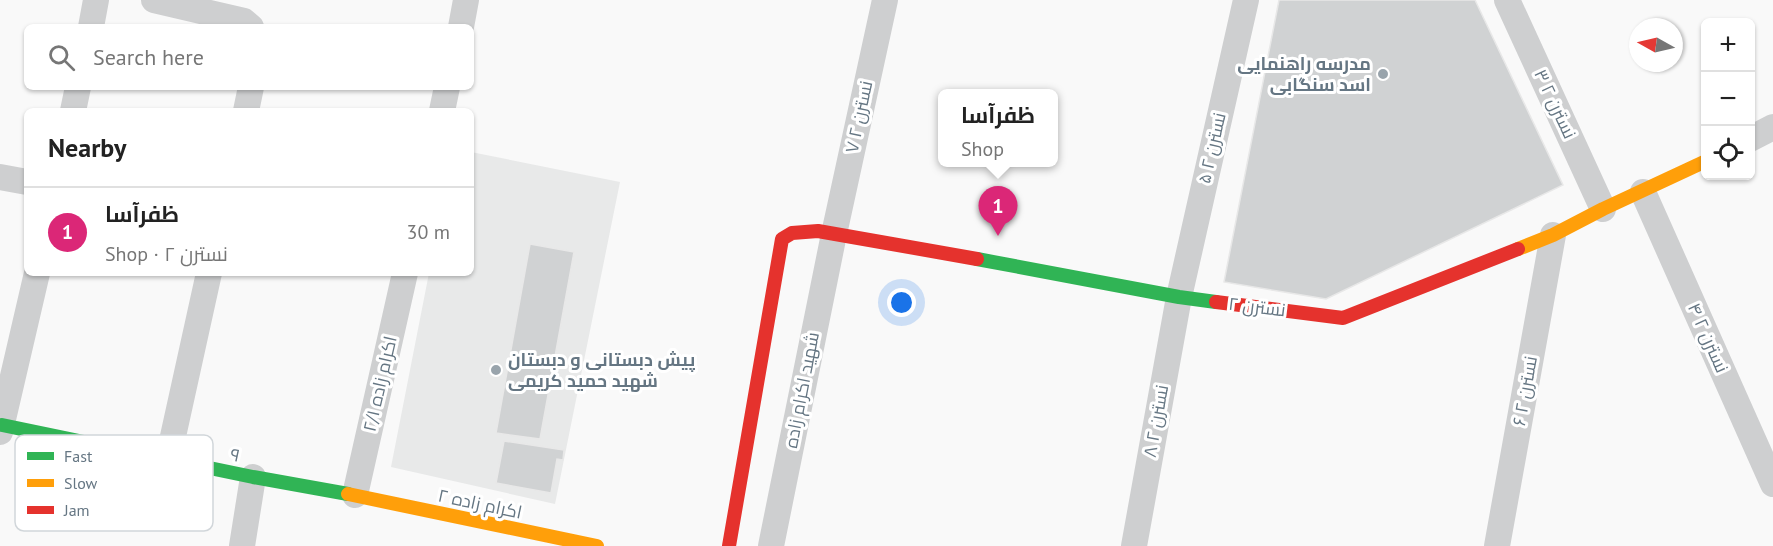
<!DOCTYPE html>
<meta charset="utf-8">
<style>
body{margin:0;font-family:"PT Sans",Cairo,sans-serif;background:#f6f6f6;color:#222}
.controls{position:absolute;right:18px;top:18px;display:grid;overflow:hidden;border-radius:9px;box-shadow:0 2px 4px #0004}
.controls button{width:54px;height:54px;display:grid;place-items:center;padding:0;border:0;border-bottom:2px solid #e0e0e0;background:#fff;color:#222;font:30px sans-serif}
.compass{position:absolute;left:1629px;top:18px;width:54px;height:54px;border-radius:50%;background:#fff;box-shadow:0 2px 4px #0004;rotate:278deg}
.you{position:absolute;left:902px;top:303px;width:21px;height:21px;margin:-15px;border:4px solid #fff;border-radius:50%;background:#1a73e8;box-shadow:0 0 0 9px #1a73e833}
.badge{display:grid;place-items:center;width:39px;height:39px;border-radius:50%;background:#db2777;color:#fff;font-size:20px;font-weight:700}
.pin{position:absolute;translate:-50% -50px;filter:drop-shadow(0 2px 3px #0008)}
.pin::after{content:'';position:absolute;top:32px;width:21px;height:18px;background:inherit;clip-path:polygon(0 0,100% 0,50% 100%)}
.popup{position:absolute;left:938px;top:89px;width:120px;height:78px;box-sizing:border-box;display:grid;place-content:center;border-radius:9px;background:#fff;filter:drop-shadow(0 2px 4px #0005);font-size:20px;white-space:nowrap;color:#767676}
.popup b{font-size:22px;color:#222}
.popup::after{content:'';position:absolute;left:50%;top:100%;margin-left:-12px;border:12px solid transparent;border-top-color:#fff}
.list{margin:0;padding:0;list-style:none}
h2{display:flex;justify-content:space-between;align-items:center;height:78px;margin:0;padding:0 24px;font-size:26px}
h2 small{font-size:20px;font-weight:400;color:#767676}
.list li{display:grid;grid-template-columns:39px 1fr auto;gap:18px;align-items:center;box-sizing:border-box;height:90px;padding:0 24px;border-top:2px solid #e0e0e0}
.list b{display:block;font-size:22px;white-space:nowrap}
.list p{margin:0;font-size:20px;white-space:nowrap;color:#767676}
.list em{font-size:20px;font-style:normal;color:#767676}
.icon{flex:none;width:33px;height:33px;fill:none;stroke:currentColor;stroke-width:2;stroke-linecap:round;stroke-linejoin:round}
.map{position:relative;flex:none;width:1773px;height:546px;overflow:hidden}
.search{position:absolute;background:#fff;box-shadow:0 2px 4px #0004;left:24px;top:24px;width:450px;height:66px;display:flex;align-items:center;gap:15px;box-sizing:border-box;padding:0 21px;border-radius:9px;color:#767676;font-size:22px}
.panel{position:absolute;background:#fff;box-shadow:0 2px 4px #0004;left:24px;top:108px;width:450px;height:168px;border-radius:9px}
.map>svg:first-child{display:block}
.built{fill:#e8e9e9}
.building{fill:#d0d2d3;stroke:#e8e8e8;stroke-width:1.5}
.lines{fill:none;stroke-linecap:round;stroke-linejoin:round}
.street{stroke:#cecfd0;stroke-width:26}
.fast{stroke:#30b455;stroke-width:14}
.slow{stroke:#ff9f0a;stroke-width:14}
.jam{stroke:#e5322d;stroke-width:14}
.poi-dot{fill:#99a4ac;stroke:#fff;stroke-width:2}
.labels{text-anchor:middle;stroke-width:6;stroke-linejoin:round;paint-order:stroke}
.poi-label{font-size:18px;font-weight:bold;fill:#657683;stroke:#fff;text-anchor:end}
.street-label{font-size:18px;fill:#657683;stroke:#fff}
.key{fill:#fff;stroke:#d1d6da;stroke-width:1.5}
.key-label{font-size:16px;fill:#657683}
</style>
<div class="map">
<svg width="1773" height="546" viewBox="0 0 1773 546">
<rect width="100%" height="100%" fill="#f9f9f9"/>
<path class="built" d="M471 152 620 182 555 504 391 467 429 273H471Z"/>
<path class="building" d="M1279 0H1475L1563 185 1326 299 1224 282Z
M530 244 574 252 540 439 496 433Z
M504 441 564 450 563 460 557 459 551 493 496 483Z"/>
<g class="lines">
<path class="street" d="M154 0 244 21 251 27
M1507 0 1603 209
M91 27 96 0
M461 27 466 0
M73 111 78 87
M246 111 251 87
M442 111 447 87
M1750 139 1773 127
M0 177 27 182
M1643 192 1773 484
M0 432 37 273
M168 459 209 273
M355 495 405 273
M242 546 253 477
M771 546 834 234 885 0
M1134 546 1179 297 1246 0
M1497 546 1553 235"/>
<path class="fast" d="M977 259 1179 297 1216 302
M2 425 253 477 348 494"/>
<path class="slow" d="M1518 249 1553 235 1603 209 1706 161
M348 494 597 546"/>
<path class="jam" d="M1216 302 1343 318 1518 249
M729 546 782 239 792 233 818 231 977 259"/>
</g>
<g class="poi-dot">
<circle cx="1383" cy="74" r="6"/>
<circle cx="496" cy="370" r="6"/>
</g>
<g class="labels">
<g class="poi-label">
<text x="1371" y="70">مدرسه راهنمایی<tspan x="1371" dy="21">اسد سنگابی</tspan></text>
<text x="508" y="366" text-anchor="start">پیش دبستانی و دبستان<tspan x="508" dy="21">شهید حمید کریمی</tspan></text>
</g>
<g class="street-label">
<text transform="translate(1555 104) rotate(65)" y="6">۳ نسترن ۲</text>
<text transform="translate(859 117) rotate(-78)" y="6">۷ نسترن ۲</text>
<text transform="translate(1212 148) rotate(-77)" y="6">۵ نسترن ۲</text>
<text transform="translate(1257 307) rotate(7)" y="6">نسترن ۲</text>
<text transform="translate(1708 338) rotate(66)" y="6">۴ نسترن ۲</text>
<text transform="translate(380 384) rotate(-77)" y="6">۲/۱ اکرام زاده</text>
<text transform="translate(802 390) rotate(-79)" y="6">شهید اکرام زاده</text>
<text transform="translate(1525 391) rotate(-80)" y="6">۶ نسترن ۲</text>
<text transform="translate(1156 421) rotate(-80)" y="6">۸ نسترن ۲</text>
<text transform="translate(235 455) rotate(12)" y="6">۹</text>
<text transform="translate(480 504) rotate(12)" y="6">۲ اکرام زاده</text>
</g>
</g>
<rect x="15" y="435" width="198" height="96" rx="9" class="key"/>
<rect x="27" y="452" width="27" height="8" fill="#30b455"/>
<rect x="27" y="479" width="27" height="8" fill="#ff9f0a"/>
<rect x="27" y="506" width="27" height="8" fill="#e5322d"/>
<g class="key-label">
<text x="64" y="462">Fast</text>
<text x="64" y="489">Slow</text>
<text x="64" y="516">Jam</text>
</g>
</svg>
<div class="controls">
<button>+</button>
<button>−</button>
<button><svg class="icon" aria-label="locate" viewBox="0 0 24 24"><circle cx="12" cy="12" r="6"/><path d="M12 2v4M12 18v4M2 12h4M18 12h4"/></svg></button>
</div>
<svg class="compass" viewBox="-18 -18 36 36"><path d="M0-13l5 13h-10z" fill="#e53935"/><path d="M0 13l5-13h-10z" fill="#767676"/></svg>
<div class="you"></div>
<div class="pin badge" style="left:998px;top:236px">1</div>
<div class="popup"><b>ظفرآسا</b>Shop</div>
<div class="search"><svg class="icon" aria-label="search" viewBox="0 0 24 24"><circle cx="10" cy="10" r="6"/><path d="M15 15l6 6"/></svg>Search here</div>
<section class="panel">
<h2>Nearby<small></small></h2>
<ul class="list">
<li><span class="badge">1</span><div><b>ظفرآسا</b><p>Shop · نسترن ۲</p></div><em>30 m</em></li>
</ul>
</section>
</div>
